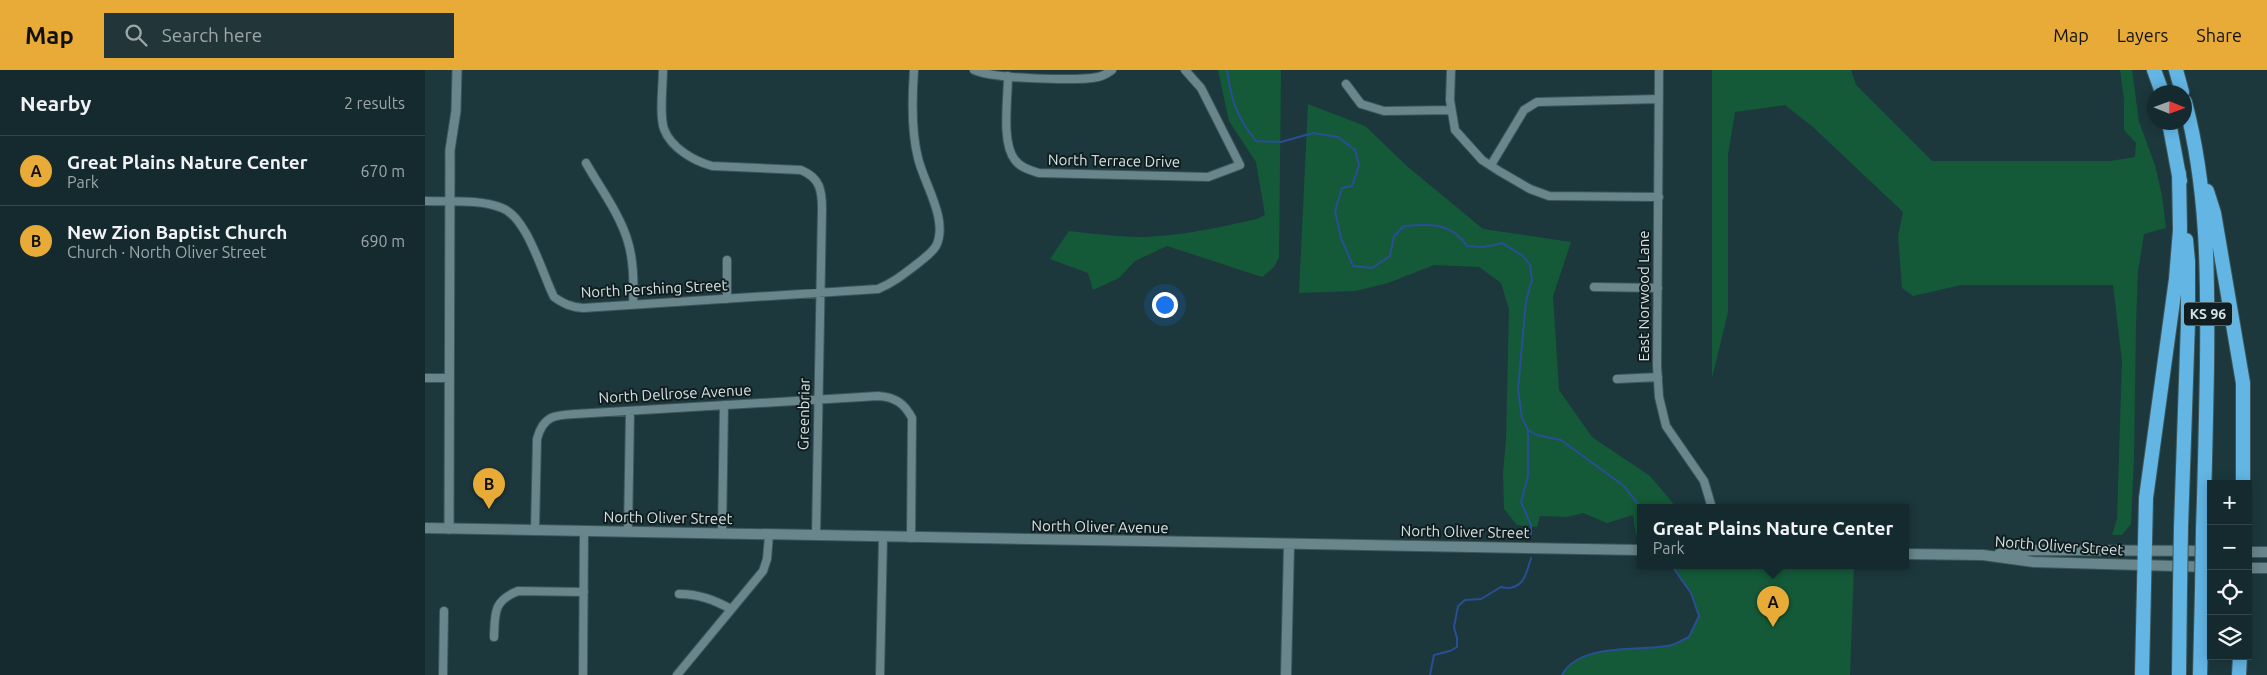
<!DOCTYPE html>
<meta charset="utf-8">
<style>
body{margin:0;font-family:Ubuntu,sans-serif;background:#22363a;color:#f1f3f6}
.controls{position:absolute;right:15px;bottom:15px;display:grid;overflow:hidden;border-radius:0px;box-shadow:0 2px 12px #0003}
.controls button{width:45px;height:45px;display:grid;place-items:center;padding:0;border:0;border-bottom:1px solid #34464a;background:#152a2e;color:#f1f3f6;font:25px sans-serif}
.compass{position:absolute;left:1722px;top:15px;width:45px;height:45px;border-radius:50%;background:#152a2e;box-shadow:0 2px 12px #0003;rotate:91deg}
.you{position:absolute;left:739px;top:234px;width:18px;height:18px;margin:-12px;border:4px solid #fff;border-radius:50%;background:#1a73e8;box-shadow:0 0 0 8px #1a73e833}
.badge{display:grid;place-items:center;width:32px;height:32px;border-radius:50%;background:#e8ab37;color:#111;font-size:16px;font-weight:700}
.pin{position:absolute;translate:-50% -41px;filter:drop-shadow(0 1px 2px #0008)}
.pin::after{content:'';position:absolute;top:26px;width:18px;height:15px;background:inherit;clip-path:polygon(0 0,100% 0,50% 100%)}
.popup{position:absolute;left:1212px;top:434px;width:272px;height:65px;box-sizing:border-box;display:grid;place-content:center;border-radius:0px;background:#152a2e;filter:drop-shadow(0 1px 4px #0005);font-size:16px;white-space:nowrap;color:#9da7aa}
.popup b{font-size:19px;color:#f1f3f6}
.popup::after{content:'';position:absolute;left:50%;top:100%;margin-left:-10px;border:10px solid transparent;border-top-color:#152a2e}
.list{margin:0;padding:0;list-style:none}
h2{display:flex;justify-content:space-between;align-items:center;height:65px;margin:0;padding:0 20px;font-size:21px}
h2 small{font-size:16px;font-weight:400;color:#9da7aa}
.list li{display:grid;grid-template-columns:32px 1fr auto;gap:15px;align-items:center;box-sizing:border-box;height:70px;padding:0 20px;border-top:1px solid #34464a}
.list b{display:block;font-size:19px;white-space:nowrap}
.list p{margin:0;font-size:16px;white-space:nowrap;color:#9da7aa}
.list em{font-size:16px;font-style:normal;color:#9da7aa}
.icon{flex:none;width:28px;height:28px;fill:none;stroke:currentColor;stroke-width:2;stroke-linecap:round;stroke-linejoin:round}
.map{position:relative;flex:none;width:1842px;height:605px;overflow:hidden}
header{display:flex;align-items:center;gap:30px;box-sizing:border-box;height:70px;padding:0 25px;background:#e8ab37;color:#111}
header strong{font-size:24px}
nav{display:flex;gap:28px;margin-inline-start:auto;font-size:18px}
.search{width:350px;height:45px;background:#22363a;display:flex;align-items:center;gap:12px;box-sizing:border-box;padding:0 18px;border-radius:0px;color:#9da7aa;font-size:19px}
main{display:flex}
aside{flex:1;background:#152a2e}
.map>svg:first-child{display:block}
.green{fill:#145a38}
.lines{fill:none;stroke-linecap:round;stroke-linejoin:round}
.stream{stroke:#2a4e96;stroke-width:2}
.minor-casing{stroke:#3c565a;stroke-width:10}
.tertiary-casing{stroke:#3c565a;stroke-width:11}
.secondary-casing{stroke:#3c565a;stroke-width:12}
.motorway-casing{stroke:#3c565a;stroke-width:16}
.minor{stroke:#68868c;stroke-width:8}
.tertiary{stroke:#68868c;stroke-width:9}
.secondary{stroke:#68868c;stroke-width:10}
.motorway{stroke:#63b5e4;stroke-width:14}
.motorway-bridge-casing{stroke:#3c565a;stroke-width:16;stroke-linecap:butt}
.motorway-bridge{stroke:#63b5e4;stroke-width:14}
.labels{text-anchor:middle;stroke-width:4;stroke-linejoin:round;paint-order:stroke}
.shield{fill:#111d1f;stroke:#98a7aa;stroke-width:1}
.shield-label{font-size:14px;font-weight:bold;fill:#d2e2e5}
.street-label{font-size:15px;fill:#d2e2e5;stroke:#111d1f}
</style>
<header>
<strong>Map</strong>
<div class="search"><svg class="icon" aria-label="search" viewBox="0 0 24 24"><circle cx="10" cy="10" r="6"/><path d="M15 15l6 6"/></svg>Search here</div>
<nav><a>Map</a><a>Layers</a><a>Share</a></nav>
</header>
<main>
<aside>
<h2>Nearby<small>2 results</small></h2>
<ul class="list">
<li><span class="badge">A</span><div><b>Great Plains Nature Center</b><p>Park</p></div><em>670 m</em></li>
<li><span class="badge">B</span><div><b>New Zion Baptist Church</b><p>Church · North Oliver Street</p></div><em>690 m</em></li>
</ul>
</aside>
<div class="map">
<svg width="1842" height="605" viewBox="0 0 1842 605">
<rect width="100%" height="100%" fill="#1c383d"/>
<path class="green" d="M793 0H856L854 187 849 197 837 207 742 176 710 191 694 208 668 220 663 203 625 189 644 161C673 164 703 169 733 166 767 164 799 156 832 149L840 145 831 92 804 51Z
M1287 0H1426L1431 15 1507 91H1685L1710 87 1711 73 1699 60V29L1695 0H1707L1714 52 1730 95 1737 126 1741 158 1719 164 1713 201 1711 254 1709 387 1706 454 1697 465H1687L1692 449 1697 291 1688 215H1536L1488 226 1477 218 1473 166 1478 142 1388 57 1360 35 1310 42 1303 84V242L1287 308Z
M883 34 940 56 983 97 1058 159 1146 172 1128 226 1134 320 1167 367 1225 406 1252 438H1216L1215 465H1211L1208 445 1182 453 1158 443 1142 447 1115 446 1112 457 1092 455 1079 439 1078 404 1081 369 1084 239 1076 213 1054 197 1009 195 963 213 930 221 874 223Z
M1247 496H1429L1425 605H1137C1154 573 1212 581 1242 576 1250 575 1257 570 1264 567L1274 546 1266 523Z"/>
<g class="lines">
<path class="stream" d="M802 0C806 29 812 48 831 71L856 72 888 63 913 67 930 80 934 95 927 116 917 118 910 141 916 168 928 196 947 198 965 186 969 166 979 156C1004 154 1026 152 1042 176L1059 177 1077 173 1098 186 1105 195 1107 210 1101 231 1093 319 1097 348 1103 360 1112 365 1136 370 1199 416 1216 438
M1103 360V406L1096 432 1106 455V464
M1005 605 1009 585 1025 581 1032 577V568L1029 557 1033 536 1040 530 1056 529 1076 517C1097 522 1101 506 1106 488
M1137 605C1154 573 1212 581 1242 576 1250 575 1257 570 1264 567L1274 546 1266 523 1247 496"/>
<defs>
<path id="minor" d="M238 0C238 15 234 45 239 59 246 78 269 91 287 96L376 100C395 108 397 120 397 139L391 466
M549 0C567 9 653 11 673 7 678 6 683 3 687 0
M1026 0 1025 30 1030 60 1057 90 1074 101 1105 119 1124 126 1234 127
M1234 0 1232 296 1234 327 1241 356 1279 411 1287 438
M583 6C583 29 576 73 590 90 596 98 605 100 614 103L783 107 815 95 776 18 760 0
M921 14 936 34 959 41 1026 40
M161 93C175 118 195 144 203 172 209 192 209 214 208 234
M1066 95 1099 40 1112 32 1234 29
M0 131C25 132 54 129 77 138 102 147 117 203 129 227 139 234 146 237 158 238L453 219C468 213 479 204 492 194 498 189 507 183 511 176 524 150 499 114 493 88 486 61 487 28 489 0
M302 190V229
M1169 217 1233 218
M0 308H23
M1192 309 1233 307
M110 460 112 369C118 346 129 345 150 344L453 326C470 327 479 333 487 348L486 468
M203 462 205 341
M297 464 299 335
M254 524C274 524 289 530 306 539
M69 567C70 543 68 531 93 521L159 522
M18 605 19 541
M158 605 159 462
M252 605 338 501 342 489 344 465
M455 605 458 467"/>
<path id="tertiary" d="M24 459 25 80 31 41 32 0"/>
<path id="secondary" d="M0 458 1216 480
M1823 482H1842
M1480 484 1558 485 1609 492 1786 497
M1574 484 1609 480 1786 481
M1823 498H1842
M861 605 864 475"/>
<path id="motorway" d="M1729 0 1737 22
M1751 0 1757 22
M1760 32C1783 118 1783 207 1782 296 1781 350 1780 404 1778 459
M1744 52 1755 111
M1782 121 1789 143 1818 313V414
M1756 457 1763 252V191L1761 170
M1717 605 1721 428 1751 209 1755 160 1754 103
M1754 605 1755 519
M1775 605 1777 520
M1814 605 1815 586"/>
</defs>
<use href="#minor" class="minor-casing"/>
<use href="#tertiary" class="tertiary-casing"/>
<use href="#secondary" class="secondary-casing"/>
<use href="#motorway" class="motorway-casing"/>
<use href="#minor" class="minor"/>
<use href="#tertiary" class="tertiary"/>
<use href="#secondary" class="secondary"/>
<use href="#motorway" class="motorway"/>
<defs>
<path id="motorway-bridge" d="M1755 519 1756 457
M1777 520 1778 459"/>
</defs>
<use href="#motorway-bridge" class="motorway-bridge-casing"/>
<use href="#motorway-bridge" class="motorway-bridge"/>
</g>
<g class="labels">
<rect class="shield" x="1759" y="232.5" width="48" height="23" rx="4"/>
<g class="shield-label">
<text x="1783" y="249">KS 96</text>
</g>
<g class="street-label">
<text transform="translate(689 91) rotate(1)" y="5">North Terrace Drive</text>
<text transform="translate(229 219) rotate(-3)" y="5">North Pershing Street</text>
<text transform="translate(1219 226) rotate(-90)" y="5">East Norwood Lane</text>
<text transform="translate(250 324) rotate(-3)" y="5">North Dellrose Avenue</text>
<text transform="translate(379 344) rotate(-89)" y="5">Greenbriar</text>
<text transform="translate(243 448) rotate(1)" y="5">North Oliver Street</text>
<text transform="translate(675 457) rotate(1)" y="5">North Oliver Avenue</text>
<text transform="translate(1040 462) rotate(1)" y="5">North Oliver Street</text>
<text transform="translate(1634 476) rotate(4)" y="5">North Oliver Street</text>
</g>
</g>
</svg>
<div class="controls">
<button>+</button>
<button>−</button>
<button><svg class="icon" aria-label="locate" viewBox="0 0 24 24"><circle cx="12" cy="12" r="6"/><path d="M12 2v4M12 18v4M2 12h4M18 12h4"/></svg></button>
<button><svg class="icon" aria-label="layers" viewBox="0 0 24 24"><path d="M12 4l9 5-9 5-9-5zM3 14l9 5 9-5"/></svg></button>
</div>
<svg class="compass" viewBox="-18 -18 36 36"><path d="M0-13l5 13h-10z" fill="#e53935"/><path d="M0 13l5-13h-10z" fill="#9da7aa"/></svg>
<div class="you"></div>
<div class="pin badge" style="left:1348px;top:557px">A</div>
<div class="popup"><b>Great Plains Nature Center</b>Park</div>
<div class="pin badge" style="left:64px;top:439px">B</div>
</div>
</main>
